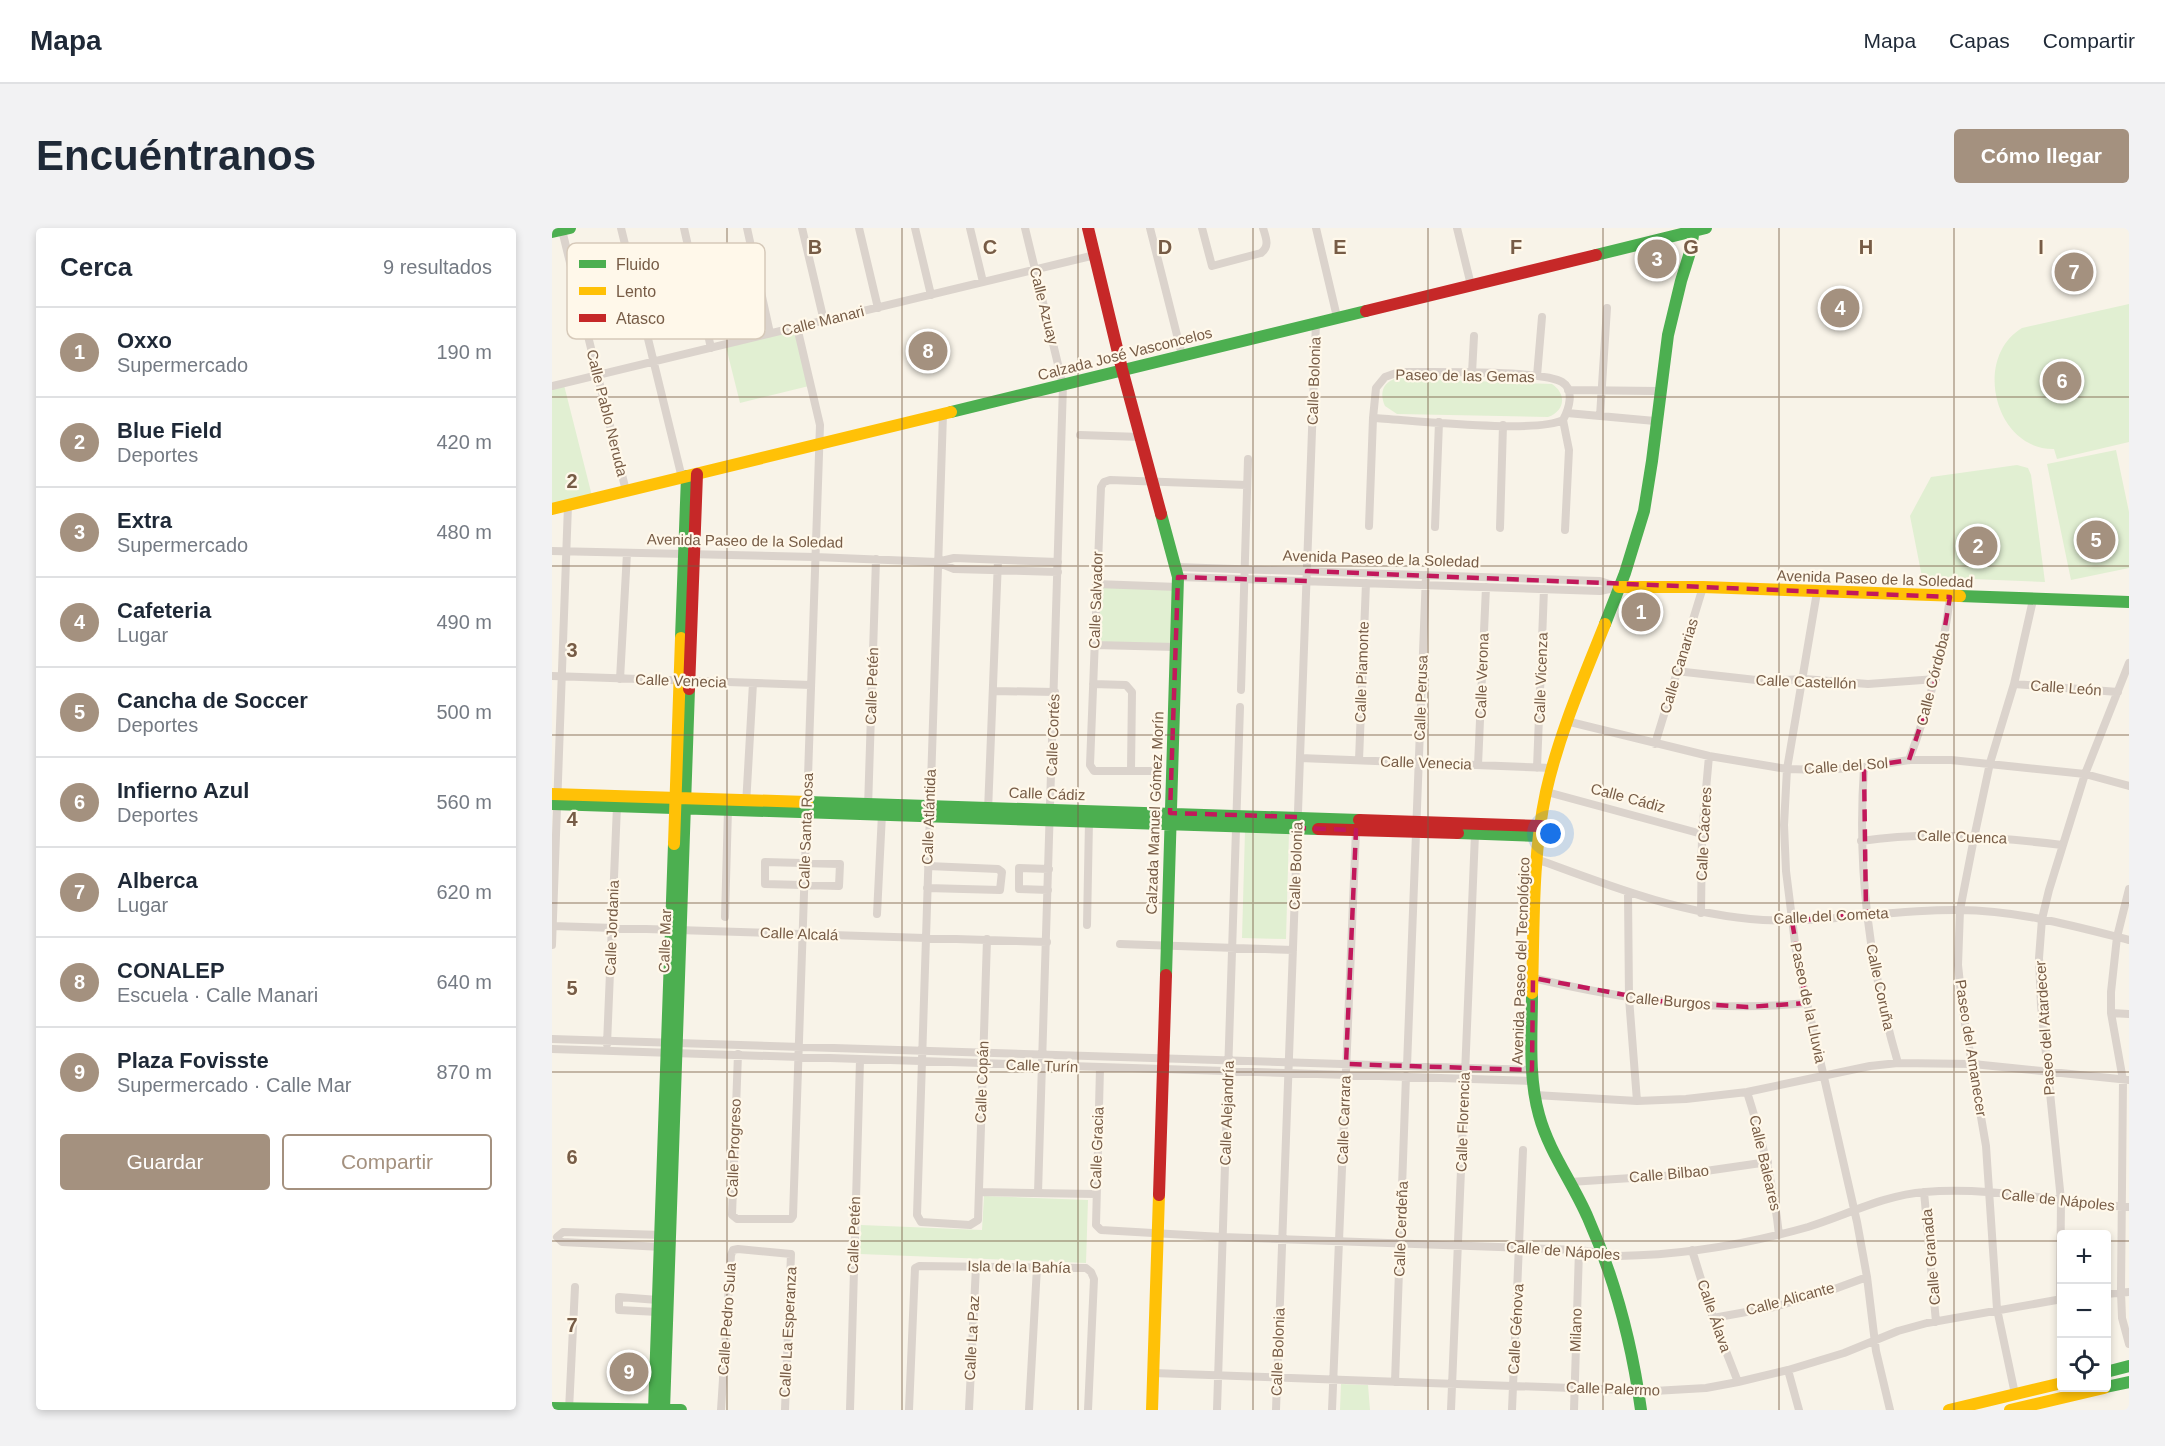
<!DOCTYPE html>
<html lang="es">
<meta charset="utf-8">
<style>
body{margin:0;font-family:Helvetica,sans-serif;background:#f2f2f3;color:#1f2937}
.controls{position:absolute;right:18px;bottom:18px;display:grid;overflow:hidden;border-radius:6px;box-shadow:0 3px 9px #0003}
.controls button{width:54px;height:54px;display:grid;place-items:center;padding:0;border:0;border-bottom:2px solid #e0e1e3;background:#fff;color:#1f2937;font:30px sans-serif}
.you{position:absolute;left:999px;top:606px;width:21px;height:21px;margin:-15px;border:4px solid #fff;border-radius:50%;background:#1a73e8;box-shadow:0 0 0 9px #1a73e833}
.badge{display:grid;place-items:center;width:39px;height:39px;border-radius:50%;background:#a4917f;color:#fff;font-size:20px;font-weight:700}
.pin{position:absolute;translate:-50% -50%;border:3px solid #fff;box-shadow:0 2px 6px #0006}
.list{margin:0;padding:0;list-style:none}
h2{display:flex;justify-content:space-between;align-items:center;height:78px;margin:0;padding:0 24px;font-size:26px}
h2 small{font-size:20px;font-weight:400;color:#747a83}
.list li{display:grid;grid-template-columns:39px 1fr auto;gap:18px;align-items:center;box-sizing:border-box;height:90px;padding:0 24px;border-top:2px solid #e0e1e3}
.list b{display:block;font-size:22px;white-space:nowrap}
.list p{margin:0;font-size:20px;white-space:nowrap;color:#747a83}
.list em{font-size:20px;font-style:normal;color:#747a83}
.actions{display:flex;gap:12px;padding:18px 24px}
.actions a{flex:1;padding:14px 0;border:2px solid #a4917f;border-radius:6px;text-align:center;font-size:21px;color:#a4917f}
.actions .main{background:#a4917f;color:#fff}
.icon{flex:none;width:33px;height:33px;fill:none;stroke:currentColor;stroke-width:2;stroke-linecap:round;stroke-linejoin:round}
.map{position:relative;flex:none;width:1577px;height:1182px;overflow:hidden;border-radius:6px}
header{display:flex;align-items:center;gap:36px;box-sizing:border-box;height:84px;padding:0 30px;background:#fff;border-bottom:2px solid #e0e1e3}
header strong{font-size:28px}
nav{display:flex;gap:33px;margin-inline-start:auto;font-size:21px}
.intro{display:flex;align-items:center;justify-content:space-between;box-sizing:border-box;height:144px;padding:0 36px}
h1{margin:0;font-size:42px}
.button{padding:15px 27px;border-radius:6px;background:#a4917f;color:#fff;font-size:21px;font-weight:700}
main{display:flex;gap:36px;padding:0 36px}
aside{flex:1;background:#fff;border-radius:6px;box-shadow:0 3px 9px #0003}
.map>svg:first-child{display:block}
.green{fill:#e1efd2}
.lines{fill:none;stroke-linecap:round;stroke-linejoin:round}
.street{stroke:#dbd3cc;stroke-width:8}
.fast{stroke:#4caf50;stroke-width:12}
.slow{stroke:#ffc107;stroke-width:12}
.jam{stroke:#c62828;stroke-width:12}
.marked{fill:none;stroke:#c2185b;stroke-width:4.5;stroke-dasharray:12 8;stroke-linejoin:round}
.grid{fill:none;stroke:#775c46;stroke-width:1.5;stroke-opacity:0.55}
.labels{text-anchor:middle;stroke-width:4.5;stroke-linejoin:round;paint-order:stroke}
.street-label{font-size:15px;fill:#775c46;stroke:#fff8ea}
.key{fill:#fff8ea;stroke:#d6c9b9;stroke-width:1.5}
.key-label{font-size:16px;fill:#775c46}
.grid-label{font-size:20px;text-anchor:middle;font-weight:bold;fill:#775c46;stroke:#fff8ea;stroke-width:4.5;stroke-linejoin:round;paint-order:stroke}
</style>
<header>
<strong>Mapa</strong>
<nav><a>Mapa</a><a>Capas</a><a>Compartir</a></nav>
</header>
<div class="intro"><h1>Encuéntranos</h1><a class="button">Cómo llegar</a></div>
<main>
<aside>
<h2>Cerca<small>9 resultados</small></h2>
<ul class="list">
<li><span class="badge">1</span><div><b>Oxxo</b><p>Supermercado</p></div><em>190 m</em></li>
<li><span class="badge">2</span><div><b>Blue Field</b><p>Deportes</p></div><em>420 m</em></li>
<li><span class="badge">3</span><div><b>Extra</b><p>Supermercado</p></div><em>480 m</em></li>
<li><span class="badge">4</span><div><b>Cafeteria</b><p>Lugar</p></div><em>490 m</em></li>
<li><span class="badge">5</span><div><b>Cancha de Soccer</b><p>Deportes</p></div><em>500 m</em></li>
<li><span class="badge">6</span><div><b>Infierno Azul</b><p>Deportes</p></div><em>560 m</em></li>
<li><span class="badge">7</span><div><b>Alberca</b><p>Lugar</p></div><em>620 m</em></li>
<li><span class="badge">8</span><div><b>CONALEP</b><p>Escuela · Calle Manari</p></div><em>640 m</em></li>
<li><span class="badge">9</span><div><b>Plaza Fovisste</b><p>Supermercado · Calle Mar</p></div><em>870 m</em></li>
</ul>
<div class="actions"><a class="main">Guardar</a><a>Compartir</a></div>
</aside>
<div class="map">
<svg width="1577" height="1182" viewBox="0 0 1577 1182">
<rect width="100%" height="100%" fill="#f8f3e8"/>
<path class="green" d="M1577 76V214L1505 231 1502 221C1443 222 1420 130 1470 100Z
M243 103 257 158 188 175 174 119Z
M845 150 1000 156C1015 166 1013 183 996 189L845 186 833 178C827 165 831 154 845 150Z
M12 157 40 268 0 278V160Z
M1564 222 1577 284V340L1519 352 1495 236Z
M1465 237 1476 240 1479 247 1493 354 1370 349 1358 288 1379 249Z
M547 358 624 361 622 417 545 414Z
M693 603 737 604 734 711 690 710Z
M432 968 536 972 534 1035 308 1026 309 997 430 1002Z
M789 1156 816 1157 818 1182H788Z"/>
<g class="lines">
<path class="street" d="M69 0 130 250
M132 0 159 120
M195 0 218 105
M250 0 272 93
M307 0 326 80
M363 0 379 67
M418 0 431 54
M473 0 511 157 486 965
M598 0 630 127
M650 0 660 38 709 25C718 18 714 10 711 0
M764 0 785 89
M905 0 919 57
M10 2 74 263
M920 145 922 108
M985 148 990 89
M0 158 543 27
M1016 162 1107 163
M1015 185 1103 193
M391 186 365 987 369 994 418 997 426 992 435 711
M1048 188 1055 80
M1011 192 1017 222 1013 302
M528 207 589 209
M817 298 821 190 824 160 833 149 847 144C876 144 991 142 1010 154 1023 162 1017 181 1011 192 984 206 858 192 821 190
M883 299 887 194
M948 300 951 197
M0 323 263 329 385 334 402 330 506 334
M385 334 402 341 506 344
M624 339 1048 353 1067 359
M626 349 1048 363 1067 359
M544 356 626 359
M1265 364 1235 541 1232 597 1234 643 1245 731 1305 994 1315 1049 1324 1123 1338 1182
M542 417 624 419
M1124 443 1213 453 1252 451 1316 456 1384 451
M0 448 259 457
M68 451 75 325
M541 456 574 457 580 464 579 542
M1462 456 1566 464
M689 462 696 231
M441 463 503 464
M1014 493 1157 528 1235 541 1271 542 1312 539 1357 532H1399L1533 546 1577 558
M1103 516 1151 359
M748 530 1000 540
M807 532 814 355
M1357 532C1377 479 1391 426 1398 369
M926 537 934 359
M1312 539C1305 643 1317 736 1346 835
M985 540 992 361
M605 543H542L538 537 549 259 552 254 558 252 695 257
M995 564 1150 606
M194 577 201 455
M316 580 324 331
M436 583 446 332
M1309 613C1376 603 1443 609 1510 617
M987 632C1060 659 1132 687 1211 692 1276 695 1341 681 1407 682 1464 682 1522 698 1577 712
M213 634 288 636 287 658 213 656Z
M375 660 448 662 450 644 446 641 376 638
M1577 661 1565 709 1559 764V785L1571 852 1569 1064 1570 1090 1577 1116
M496 662 467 661V640L497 641
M1076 665 1077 770 1085 873
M1149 685 1150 606 1157 528
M325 686 330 586
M173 689 176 581
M535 697 537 593
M0 698 495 714
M568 716 741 722
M0 717 16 277
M981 750C1070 771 1162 785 1254 775
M1559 785 1577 786
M0 811 980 842
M55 816 65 578
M0 821 981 853
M186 826 180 987 185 991H239L241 988 268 197 245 99
M855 838 874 347
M548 840 544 997 549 1002 670 1009 1027 1022C1040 1023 1054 1028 1067 1028 1130 1027 1196 1016 1256 999 1295 987 1332 967 1373 964 1438 958 1512 975 1577 979
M1195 864C1210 911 1222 958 1227 1007
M983 867 1085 873 1134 871 1195 864 1318 838 1346 835 1421 836 1577 852
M1018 954 1126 947 1216 934
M427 964 544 966
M1372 964 1384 1094
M111 1019 10 1014 5 1009 11 1004 111 1007
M1140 1022 1161 1090 1186 1154
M1554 1066 1577 1064
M1508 1071 1509 972 1489 777 1487 730 1490 691 1497 662 1533 546 1577 435
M106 1084 67 1082V1069L106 1072
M1161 1090 1222 1079 1277 1063 1315 1049
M1236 1142 1247 1182
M601 1145 1102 1163 1154 1160 1186 1154 1236 1142 1292 1125 1346 1103 1375 1095 1510 1071
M843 1154 854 848
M1463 1166 1445 1081 1434 918 1411 784 1406 737 1408 682 1422 610 1438 535 1462 456 1481 372
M17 1182 23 1059
M169 1182 179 1027 181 1022 186 1021 239 1026 233 1182
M298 1182 308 832
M357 1182 363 1040 367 1038 534 1040 539 1044 542 1051 536 1182
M417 1182 424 1038
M477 1182 485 1039
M665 1182 688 479
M724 1182 764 94
M780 1182 804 602
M899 1182 923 606
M960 1182 971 922
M1022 1182 1027 1022"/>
<path class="fast" d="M0 4 18 0
M1044 27 1154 0
M399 184 814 83
M609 286 626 349 614 747
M1408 368 1577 374
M1053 396 1073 345 1092 283 1100 233 1116 107 1129 53 1139 21 1142 0
M129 410 135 248
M255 574 807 592
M0 576 766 601
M906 605 988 608
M980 765C980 805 976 848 987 887 997 924 1021 955 1036 990 1063 1051 1080 1116 1089 1182
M1554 1144 1577 1138
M1554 1159 1577 1154
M0 1180 129 1182
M102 1182 122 616
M112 1182 137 461"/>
<path class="slow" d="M0 281 399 184
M1067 359H1151L1408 368
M0 566 255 574
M122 616 129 410
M980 765C982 699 980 629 994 564 1007 506 1031 451 1053 396
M600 1182 607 967
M1397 1182 1510 1155
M1458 1182 1552 1160"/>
<path class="jam" d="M536 0 570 141 609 286
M814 83 1044 27
M137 461 145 246
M807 592 989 598
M766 601 906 605
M607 967 614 747"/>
</g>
<path class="marked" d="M755 343 1398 369 1384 451 1357 532 1312 539 1314 686 1240 693 1254 775 1195 779 1106 773 981 750 980 842 794 836 804 602 746 600V589L618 585 626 349 755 353Z"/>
<path class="grid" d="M175 0V1182M350 0V1182M526 0V1182M701 0V1182M876 0V1182M1051 0V1182M1227 0V1182M1402 0V1182M0 169H1577M0 338H1577M0 507H1577M0 675H1577M0 844H1577M0 1013H1510M1554 1013H1577"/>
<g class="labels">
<g class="street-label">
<text transform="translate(492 78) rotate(76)" y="5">Calle Azuay</text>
<text transform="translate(271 93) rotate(-14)" y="5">Calle Manari</text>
<text transform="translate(573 126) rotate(-14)" y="5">Calzada José Vasconcelos</text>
<text transform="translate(913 148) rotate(1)" y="5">Paseo de las Gemas</text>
<text transform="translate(762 153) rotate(-88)" y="5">Calle Bolonia</text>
<text transform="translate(55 185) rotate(76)" y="5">Calle Pablo Neruda</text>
<text transform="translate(193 313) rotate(1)" y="5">Avenida Paseo de la Soledad</text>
<text transform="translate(829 331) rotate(2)" y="5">Avenida Paseo de la Soledad</text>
<text transform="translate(1323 351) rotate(2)" y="5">Avenida Paseo de la Soledad</text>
<text transform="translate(544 372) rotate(-88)" y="5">Calle Salvador</text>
<text transform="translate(1127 438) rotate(-73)" y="5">Calle Canarias</text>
<text transform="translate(810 444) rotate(-88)" y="5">Calle Piamonte</text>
<text transform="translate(930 448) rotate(-88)" y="5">Calle Verona</text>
<text transform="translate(989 450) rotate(-88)" y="5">Calle Vicenza</text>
<text transform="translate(1381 451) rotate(-76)" y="5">Calle Córdoba</text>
<text transform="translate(129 453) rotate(2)" y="5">Calle Venecia</text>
<text transform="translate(1254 454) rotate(2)" y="5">Calle Castellón</text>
<text transform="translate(320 458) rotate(-88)" y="5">Calle Petén</text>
<text transform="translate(1514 460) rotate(4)" y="5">Calle León</text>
<text transform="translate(869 470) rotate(-88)" y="5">Calle Perusa</text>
<text transform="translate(501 507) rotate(-88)" y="5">Calle Cortés</text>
<text transform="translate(874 535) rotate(2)" y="5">Calle Venecia</text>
<text transform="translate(1294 538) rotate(-4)" y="5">Calle del Sol</text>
<text transform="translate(495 566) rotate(2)" y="5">Calle Cádiz</text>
<text transform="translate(1076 570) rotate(15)" y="5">Calle Cádiz</text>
<text transform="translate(603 585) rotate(-88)" y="5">Calzada Manuel Gómez Morín</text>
<text transform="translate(377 589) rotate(-88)" y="5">Calle Atlántida</text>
<text transform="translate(254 603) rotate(-88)" y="5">Calle Santa Rosa</text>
<text transform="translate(1152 606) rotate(-87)" y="5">Calle Cáceres</text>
<text transform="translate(1410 609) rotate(2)" y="5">Calle Cuenca</text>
<text transform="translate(744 638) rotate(-88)" y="5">Calle Bolonia</text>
<text transform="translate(1279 688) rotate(-3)" y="5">Calle del Cometa</text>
<text transform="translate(60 700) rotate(-88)" y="5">Calle Jordania</text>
<text transform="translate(247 706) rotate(2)" y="5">Calle Alcalá</text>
<text transform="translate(113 713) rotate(-88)" y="5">Calle Mar</text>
<text transform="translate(969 733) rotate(-88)" y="5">Avenida Paseo del Tecnológico</text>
<text transform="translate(1328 759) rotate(78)" y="5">Calle Coruña</text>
<text transform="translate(1116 773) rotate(5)" y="5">Calle Burgos</text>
<text transform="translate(1256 775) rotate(78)" y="5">Paseo de la Lluvia</text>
<text transform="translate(1493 800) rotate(-94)" y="5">Paseo del Atardecer</text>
<text transform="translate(1419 820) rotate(81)" y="5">Paseo del Amanecer</text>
<text transform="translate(490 838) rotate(2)" y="5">Calle Turín</text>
<text transform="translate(430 854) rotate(-88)" y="5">Calle Copán</text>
<text transform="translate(675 885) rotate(-88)" y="5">Calle Alejandría</text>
<text transform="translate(792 892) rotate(-88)" y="5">Calle Carrara</text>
<text transform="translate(911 894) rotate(-88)" y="5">Calle Florencia</text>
<text transform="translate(182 920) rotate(-88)" y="5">Calle Progreso</text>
<text transform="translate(545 920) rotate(-88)" y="5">Calle Gracia</text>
<text transform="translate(1213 935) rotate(77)" y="5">Calle Baleares</text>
<text transform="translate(1117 946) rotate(-5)" y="5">Calle Bilbao</text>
<text transform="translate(1506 972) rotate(6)" y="5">Calle de Nápoles</text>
<text transform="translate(849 1001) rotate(-88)" y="5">Calle Cerdeña</text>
<text transform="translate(302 1007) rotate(-88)" y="5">Calle Petén</text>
<text transform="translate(1011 1023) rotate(4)" y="5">Calle de Nápoles</text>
<text transform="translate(1379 1029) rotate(-95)" y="5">Calle Granada</text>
<text transform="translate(467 1039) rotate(1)" y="5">Isla de la Bahía</text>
<text transform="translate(1238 1071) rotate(-15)" y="5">Calle Alicante</text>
<text transform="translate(1162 1088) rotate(71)" y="5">Calle Álava</text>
<text transform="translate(175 1091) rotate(-86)" y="5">Calle Pedro Sula</text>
<text transform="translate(964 1101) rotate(-87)" y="5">Calle Génova</text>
<text transform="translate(1024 1102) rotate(-88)" y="5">Milano</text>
<text transform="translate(236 1104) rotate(-87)" y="5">Calle La Esperanza</text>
<text transform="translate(420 1110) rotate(-87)" y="5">Calle La Paz</text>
<text transform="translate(726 1124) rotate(-88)" y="5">Calle Bolonia</text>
<text transform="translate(1061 1161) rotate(2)" y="5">Calle Palermo</text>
</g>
</g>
<rect x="15" y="15" width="198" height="96" rx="9" class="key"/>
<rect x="27" y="32" width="27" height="8" fill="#4caf50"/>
<rect x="27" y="59" width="27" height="8" fill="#ffc107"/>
<rect x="27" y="86" width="27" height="8" fill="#c62828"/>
<g class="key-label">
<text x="64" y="42">Fluido</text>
<text x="64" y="69">Lento</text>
<text x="64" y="96">Atasco</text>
</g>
<g class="grid-label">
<text x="263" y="26">B</text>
<text x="438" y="26">C</text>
<text x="613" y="26">D</text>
<text x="788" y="26">E</text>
<text x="964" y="26">F</text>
<text x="1139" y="26">G</text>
<text x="1314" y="26">H</text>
<text x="1489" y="26">I</text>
<text x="20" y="260">2</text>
<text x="20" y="429">3</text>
<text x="20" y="598">4</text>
<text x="20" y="767">5</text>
<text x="20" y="936">6</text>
<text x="20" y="1104">7</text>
</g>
</svg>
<div class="controls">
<button>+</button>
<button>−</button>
<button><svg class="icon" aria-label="locate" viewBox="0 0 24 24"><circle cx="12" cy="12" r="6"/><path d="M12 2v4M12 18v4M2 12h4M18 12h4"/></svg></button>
</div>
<div class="you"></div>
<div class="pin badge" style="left:1089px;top:384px">1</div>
<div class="pin badge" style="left:1426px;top:318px">2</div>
<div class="pin badge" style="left:1105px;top:31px">3</div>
<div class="pin badge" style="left:1288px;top:80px">4</div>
<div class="pin badge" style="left:1544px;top:312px">5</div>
<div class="pin badge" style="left:1510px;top:153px">6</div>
<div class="pin badge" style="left:1522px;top:44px">7</div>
<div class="pin badge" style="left:376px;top:123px">8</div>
<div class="pin badge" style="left:77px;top:1144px">9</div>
</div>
</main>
